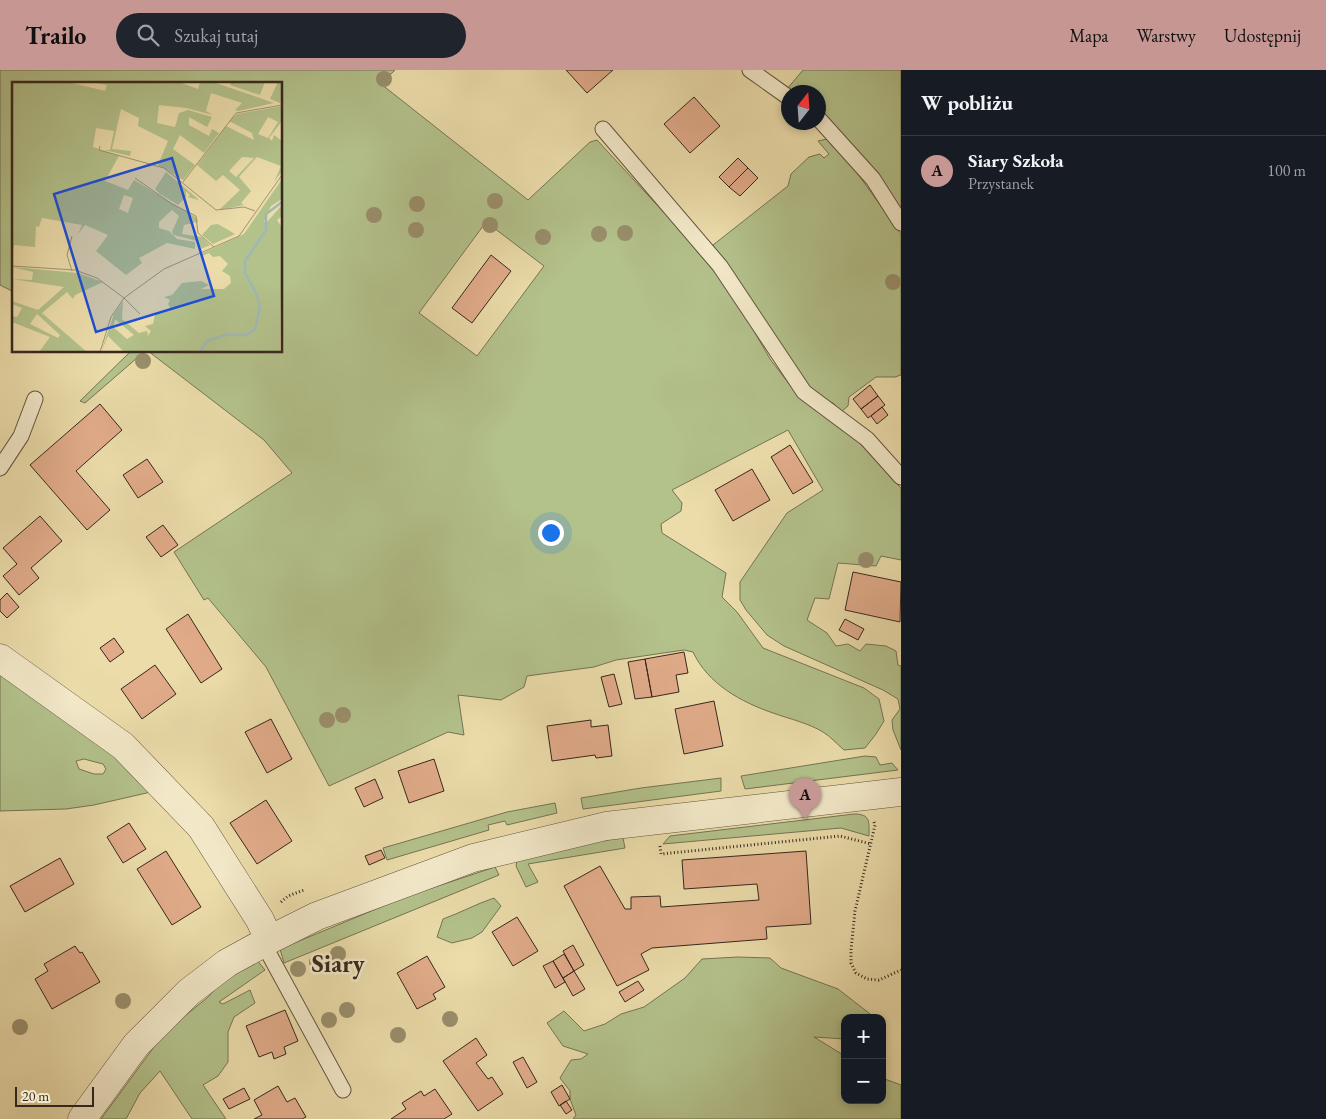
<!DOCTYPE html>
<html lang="pl">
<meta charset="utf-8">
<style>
body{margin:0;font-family:"EB Garamond",serif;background:#20242c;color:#f1f3f6}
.controls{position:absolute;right:15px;bottom:15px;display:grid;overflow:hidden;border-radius:10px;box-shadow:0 2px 8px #0003}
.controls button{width:45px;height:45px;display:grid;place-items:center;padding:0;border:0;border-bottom:1px solid #363941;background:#171b24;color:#f1f3f6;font:25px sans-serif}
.compass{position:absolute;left:781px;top:15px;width:45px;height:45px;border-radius:50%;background:#171b24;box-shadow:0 2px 8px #0003;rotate:17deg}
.scale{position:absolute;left:15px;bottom:12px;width:79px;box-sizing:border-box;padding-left:5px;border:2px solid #37271d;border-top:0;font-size:14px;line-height:18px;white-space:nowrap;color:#37271d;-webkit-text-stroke:4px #f2e8c8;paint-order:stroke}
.you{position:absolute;left:550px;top:462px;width:18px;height:18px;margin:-12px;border:4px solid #fff;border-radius:50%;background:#1a73e8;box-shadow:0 0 0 8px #1a73e833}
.badge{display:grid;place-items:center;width:32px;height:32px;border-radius:50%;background:#c59692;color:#111;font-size:16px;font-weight:700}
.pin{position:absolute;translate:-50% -41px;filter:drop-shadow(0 1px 2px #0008)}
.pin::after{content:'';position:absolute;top:26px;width:18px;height:15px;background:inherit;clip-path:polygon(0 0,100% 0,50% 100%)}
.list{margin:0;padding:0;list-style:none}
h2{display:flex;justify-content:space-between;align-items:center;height:65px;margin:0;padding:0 20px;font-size:21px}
h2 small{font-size:16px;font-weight:400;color:#9ea1a6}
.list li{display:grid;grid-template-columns:32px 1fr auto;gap:15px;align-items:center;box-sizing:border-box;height:70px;padding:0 20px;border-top:1px solid #363941}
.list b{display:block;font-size:19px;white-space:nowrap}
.list p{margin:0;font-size:16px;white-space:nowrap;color:#9ea1a6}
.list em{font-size:16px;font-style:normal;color:#9ea1a6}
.icon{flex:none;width:28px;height:28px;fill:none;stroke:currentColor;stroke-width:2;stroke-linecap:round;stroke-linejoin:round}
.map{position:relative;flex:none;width:901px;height:1049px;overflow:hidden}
header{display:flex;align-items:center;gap:30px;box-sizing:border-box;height:70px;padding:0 25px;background:#c59692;color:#111}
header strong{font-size:24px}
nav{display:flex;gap:28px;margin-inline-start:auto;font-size:18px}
.search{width:350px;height:45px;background:#20242c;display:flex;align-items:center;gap:12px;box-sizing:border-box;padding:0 18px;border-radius:28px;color:#9ea1a6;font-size:19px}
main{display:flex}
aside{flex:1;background:#171b24}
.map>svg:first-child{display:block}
.green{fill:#b3c18b;stroke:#757454;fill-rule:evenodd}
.building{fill:#e1ab8a;stroke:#37271d}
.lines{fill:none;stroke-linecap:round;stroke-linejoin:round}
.service-casing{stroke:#645440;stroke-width:17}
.minor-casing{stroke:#645440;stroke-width:29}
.path{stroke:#37271d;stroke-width:3;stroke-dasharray:1 2.5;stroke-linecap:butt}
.service{stroke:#f2e8c8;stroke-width:15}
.minor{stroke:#f2e8c8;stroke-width:28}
.tree{fill:#998e6b}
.labels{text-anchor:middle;stroke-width:5;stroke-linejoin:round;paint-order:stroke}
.quarter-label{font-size:25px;font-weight:bold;fill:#37271d;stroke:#f2e8c8}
.inset-river{fill:none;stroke:#9fb8b5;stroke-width:2.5}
.inset-road{fill:none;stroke:#a39472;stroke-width:1}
.view{fill:#1d4ed8;fill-opacity:0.15;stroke:#1d4ed8;stroke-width:2.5}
.inset-edge{fill:none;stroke:#37271d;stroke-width:2.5}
</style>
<header>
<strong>Trailo</strong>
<div class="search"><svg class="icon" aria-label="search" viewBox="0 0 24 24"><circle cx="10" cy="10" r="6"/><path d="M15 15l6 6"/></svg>Szukaj tutaj</div>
<nav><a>Mapa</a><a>Warstwy</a><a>Udostępnij</a></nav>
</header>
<main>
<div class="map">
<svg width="901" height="1049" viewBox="0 0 901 1049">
<rect width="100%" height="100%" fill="#ebdcaa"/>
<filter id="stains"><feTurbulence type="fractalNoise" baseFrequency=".004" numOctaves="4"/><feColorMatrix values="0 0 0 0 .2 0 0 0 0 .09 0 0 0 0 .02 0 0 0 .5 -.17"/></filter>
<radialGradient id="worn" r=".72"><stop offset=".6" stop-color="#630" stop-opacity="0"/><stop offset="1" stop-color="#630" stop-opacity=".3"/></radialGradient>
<path class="green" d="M0 0H395L381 14 528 130 590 72 597 70 682 162 699 184 703 182 738 233 770 289 796 323 856 369 901 418V490L881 486 876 496 838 493 829 529 815 528 807 550 827 563 836 576 848 574 860 581 866 574 886 576 896 581 898 595 901 596V680L893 660 892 650 900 639 898 629 883 620 784 576 767 565 746 540 740 530V512L787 443 823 420 788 360 672 420 682 433 681 441 661 454 662 463 726 503 722 527 737 542 763 578 864 618 879 629 884 651 876 664 865 678 844 680C837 674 831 667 823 662 808 653 790 649 773 643 741 632 708 614 693 582L684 580 616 590 594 597 527 606 524 617 501 630 458 625 464 665 448 662 329 716 266 597 208 528 204 530 174 482 292 403 264 370 148 281H281V14H14V222L0 215ZM486 152 544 196 477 286 419 243Z
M803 0H901V140L819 43 818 22H792L787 19Z
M827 69 842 82 901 164V305L895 307H876L849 327 848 336 841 342 833 333 820 329 812 322 740 221 713 175 788 116 791 104 809 87 820 84 824 88 829 84 818 71Z
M131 281H145L85 333 80 331Z
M0 600 123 690 151 722 94 735 66 739 0 741ZM84 689 103 694 106 699 103 704H94L79 699 76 691Z
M865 686 876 687 880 695 892 693 898 700 745 719 741 706Z
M721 708V721L583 739 581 728 641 718Z
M555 733 557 743 507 755 505 751 488 755 489 760 387 790 383 778 507 742Z
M854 744C871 744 869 752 869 766L841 758 663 774 670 766Z
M623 768 625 778 528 794 538 812 526 817 516 796 518 786 535 779Z
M495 797 499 805 284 893 280 879 405 827Z
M494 828 501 836 482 862 472 868 452 873 437 867 443 849C460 843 476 834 494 828Z
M738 887 770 888 781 898 838 919 874 947 845 948V969L814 967 845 986V1030H882V1008L901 1015V1049H573L576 1045 570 1029V1021L560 1008 571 990 581 989 588 984 563 976 547 953 564 941 584 961 605 954 621 944 644 937 685 908 702 889Z
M256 889 265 900 219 932 223 934 250 920 255 933 234 947 228 962V992L218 1006 203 1015 226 1049H192L160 1001 140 1023 126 1049H101L165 962 207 928 226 908Z"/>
<path class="building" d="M566 0H613L587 23Z
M694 27 720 56 690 83 664 54Z
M738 88 748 98 729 117 719 107Z
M748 98 758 108 740 126 729 117Z
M491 185 511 201 472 253 452 238Z
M870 315 878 326 861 339 853 329Z
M878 326 885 335 868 348 861 339Z
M100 334 122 360 76 401 110 440 87 460 30 395Z
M882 337 888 345 877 354 871 346Z
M790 375 813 412 793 424 771 387Z
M147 389 163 412 138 428 123 405Z
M752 399 770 430 733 451 715 420Z
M40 446 62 471 31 498 39 508 19 525 3 506 17 494 3 478Z
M163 455 178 475 161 487 146 467Z
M853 502 901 512 900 552 845 540Z
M7 523 19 537 7 548 0 541V530Z
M188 544 222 599 201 613 166 559Z
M845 549 864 559 858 570 839 560Z
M114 568 124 582 110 592 100 578Z
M684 582 688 603 676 605 679 622 652 627 645 589Z
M645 589 652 627 635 629 628 592Z
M155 595 176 624 142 649 121 619Z
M614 604 622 634 609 637 601 607Z
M714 631 723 676 684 684 675 639Z
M271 649 292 689 267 703 245 662Z
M591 650V657L608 655 612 686 596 688 595 685 552 691 547 656Z
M434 689 444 721 409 733 398 701Z
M375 709 383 728 364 737 355 718Z
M266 730 292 771 257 794 230 753Z
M129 753 146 779 123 793 107 767Z
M381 780 385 788 369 795 365 786Z
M166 781 201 837 172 855 137 799Z
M806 781 811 854 766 857 767 869 652 878 641 884 649 900 617 916 564 816 600 796 625 839H631V827L660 826 661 837 759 830 757 814 684 819 682 790Z
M60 788 74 814 25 842 10 816Z
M517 847 538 881 513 896 492 862Z
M573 875 584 895 574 901 563 881Z
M75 876 80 883 82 882 100 912 52 939 35 909 48 901 44 894Z
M564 884 574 901 563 908 553 891Z
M427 886 445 917 433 924 436 929 417 939 397 903Z
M553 891 565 912 555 918 543 896Z
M574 901 585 919 573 926 563 908Z
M638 911 644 920 625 932 619 922Z
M285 940 298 971 284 977 286 984 274 989 272 982 259 987 246 956Z
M476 968 487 985 476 993 488 1009 492 1007 503 1024 478 1041 443 991Z
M523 987 537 1012 527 1018 513 992Z
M562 1015 570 1029 559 1036 551 1022Z
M278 1016 287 1032 295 1028 306 1047 302 1049H254L262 1045 254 1030Z
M244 1018 250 1029 229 1039 223 1029Z
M435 1019 452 1044 444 1049H391L406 1039 402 1033 421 1021 424 1026Z
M566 1031 572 1040 566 1044 560 1035Z"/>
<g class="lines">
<defs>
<path id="service" d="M750 0 788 27
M818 48 873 109 901 153
M603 59 720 196 804 322 867 369 901 407
M0 398 21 366 35 329
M263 873 343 1020"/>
<path id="minor" d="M0 588 123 676 201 757 260 850 269 870
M82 1049 136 975 189 922 227 893 269 870 317 846 473 788 606 756 901 722"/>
</defs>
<use href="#service" class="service-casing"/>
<use href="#minor" class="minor-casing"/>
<path class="path" d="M874 752 875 755 855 841 851 880V893L856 903 867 909 879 910 901 900
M660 776 661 784 840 766 871 774
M281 832 288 826 304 820"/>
<use href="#service" class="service"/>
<use href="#minor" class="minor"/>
</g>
<g class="tree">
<circle cx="384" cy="9" r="8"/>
<circle cx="495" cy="131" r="8"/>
<circle cx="417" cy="134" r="8"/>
<circle cx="374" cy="145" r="8"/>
<circle cx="490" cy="155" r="8"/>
<circle cx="416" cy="160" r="8"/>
<circle cx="625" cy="163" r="8"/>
<circle cx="599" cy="164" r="8"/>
<circle cx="543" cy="167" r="8"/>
<circle cx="893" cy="212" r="8"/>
<circle cx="143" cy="291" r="8"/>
<circle cx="866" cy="490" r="8"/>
<circle cx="343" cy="645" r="8"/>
<circle cx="327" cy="650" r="8"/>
<circle cx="338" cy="884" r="8"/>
<circle cx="317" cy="892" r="8"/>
<circle cx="298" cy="899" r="8"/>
<circle cx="123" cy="931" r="8"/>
<circle cx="347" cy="940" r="8"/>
<circle cx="450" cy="949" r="8"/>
<circle cx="329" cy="950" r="8"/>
<circle cx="20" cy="957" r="8"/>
<circle cx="398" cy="965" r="8"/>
</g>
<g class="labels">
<g class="quarter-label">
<text x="338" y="902">Siary</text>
</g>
</g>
<g transform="translate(12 12)">
<rect width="270" height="270" fill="#ebdcaa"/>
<path d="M0 0H56L93 9 95 3 78 0H167L186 7 188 0H201L262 21 226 29 223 28 230 21 199 11 194 29 201 33 174 26 147 23 145 41 163 45 167 31 176 28 200 35 195 45 177 35V43L197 54 200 47 207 51 192 71 168 53 161 67 183 83 171 98 146 83 156 59 126 44 127 36 109 27 100 67 119 69 118 74 92 68H98L102 49 84 46 81 65 107 74 93 99 116 108 122 98 185 136 186 140 172 143 170 152 190 155 198 163 189 167 185 159 162 153 160 150 167 134 160 128 147 140V146L157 149 165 157 183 160V167L155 161 127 176 130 181 114 193 84 169 96 153 73 143 66 152 70 143 30 136 27 145 24 144 23 165 2 163 0 176ZM112 113 121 116 116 131 107 127ZM219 0H253L248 13 218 3ZM263 0H270V22L258 17 265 2ZM270 24V39L257 56 260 59 262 53 270 59V89L262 100 269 84 245 75 227 95 239 109 229 121 232 123 207 128 228 108 211 93 204 99 185 83 214 44 242 58 240 51 217 39 225 32ZM256 35 266 40 256 56 246 52ZM230 75 242 76 224 95 217 89ZM154 90 186 117V118L176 115 178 113 174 109V115L166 123 148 112 143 107ZM270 97V117L259 124 252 140H255L270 123V134L265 138 270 145 268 270H112L96 254 89 270 102 232 111 219 110 237 127 251 135 249 136 254 139 249 133 244 141 242 143 233 159 228 156 222 158 218 152 215 160 213 170 201 189 199 197 203 189 207H212L219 201 218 194 210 189 216 182 208 174 201 175 197 171 190 174 191 171 232 152ZM103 238H104L122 253 115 257 101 245ZM206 142 223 152 201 162 190 153 199 143ZM0 185 66 191 91 200 63 213 61 217 55 210 30 231 75 270H27L38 255 0 240V234L5 235 10 226 0 222V219L26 228 52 205 0 197 20 198 21 190ZM25 232 48 253 46 256 18 242Z" fill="#b3c18b" fill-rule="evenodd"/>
<path class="inset-river" d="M188 270 195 259 213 253H235L243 247 248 226 245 213 233 191V179L254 148V132L270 120"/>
<path class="inset-road" d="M88 64 87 68 152 86 204 128 232 125 243 129M123 96 160 122 184 134 186 151 202 165M171 100 224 31 270 23M60 154 55 173 60 189M0 184 63 188 85 196 112 216M112 216 128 232M88 270 99 235 112 216 152 187 227 154 270 93"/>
<path class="view" d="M160 76 202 214 84 250 42 112Z"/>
<rect width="270" height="270" class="inset-edge"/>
</g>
<rect width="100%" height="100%" filter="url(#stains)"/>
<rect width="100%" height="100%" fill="url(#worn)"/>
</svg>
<div class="controls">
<button>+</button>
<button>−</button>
</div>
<svg class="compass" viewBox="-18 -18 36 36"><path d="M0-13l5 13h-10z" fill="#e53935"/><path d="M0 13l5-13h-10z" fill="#9ea1a6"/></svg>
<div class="scale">20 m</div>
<div class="you"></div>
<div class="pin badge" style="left:805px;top:749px">A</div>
</div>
<aside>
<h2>W pobliżu<small></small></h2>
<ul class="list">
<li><span class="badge">A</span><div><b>Siary Szkoła</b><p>Przystanek</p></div><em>100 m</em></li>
</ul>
</aside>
</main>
